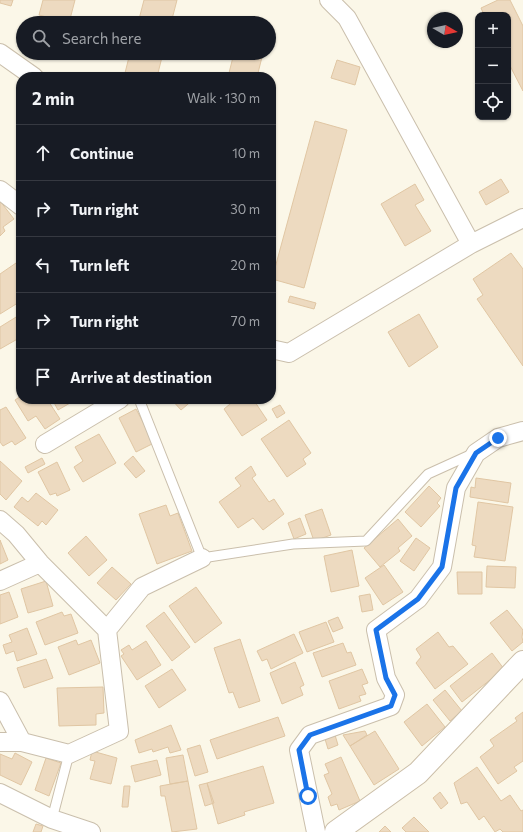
<!DOCTYPE html>
<meta charset="utf-8">
<style>
body{margin:0;font-family:Commissioner,sans-serif;background:#20242c;color:#f1f3f6}
.controls{position:absolute;right:12px;top:12px;display:grid;overflow:hidden;border-radius:8px;box-shadow:0 1px 3px #0004}
.controls button{width:36px;height:36px;display:grid;place-items:center;padding:0;border:0;border-bottom:1px solid #363941;background:#171b24;color:#f1f3f6;font:20px sans-serif}
.compass{position:absolute;left:427px;top:12px;width:36px;height:36px;border-radius:50%;background:#171b24;box-shadow:0 1px 3px #0004;rotate:99deg}
.stop{position:absolute;width:12px;height:12px;margin:-9px;border:3px solid #1a73e8;border-radius:50%;background:#fff}
.stop.end{background:#1a73e8;border-color:#fff;box-shadow:0 1px 4px #0008}
.list{margin:0;padding:0;list-style:none}
h2{display:flex;justify-content:space-between;align-items:center;height:52px;margin:0;padding:0 16px;font-size:17px}
h2 small{font-size:13px;font-weight:400;color:#9ea1a6}
.list li{display:grid;grid-template-columns:26px 1fr auto;gap:12px;align-items:center;box-sizing:border-box;height:56px;padding:0 16px;border-top:1px solid #363941}
.list b{display:block;font-size:15px;white-space:nowrap}
.list em{font-size:13px;font-style:normal;color:#9ea1a6}
.icon{flex:none;width:22px;height:22px;fill:none;stroke:currentColor;stroke-width:2;stroke-linecap:round;stroke-linejoin:round}
.map{position:relative;flex:none;width:523px;height:832px;overflow:hidden}
.search{position:absolute;background:#171b24;box-shadow:0 1px 3px #0004;left:16px;top:16px;width:260px;height:44px;display:flex;align-items:center;gap:10px;box-sizing:border-box;padding:0 14px;border-radius:22px;color:#9ea1a6;font-size:15px}
.panel{position:absolute;background:#171b24;box-shadow:0 1px 3px #0004;left:16px;top:72px;width:260px;height:332px;border-radius:16px}
.map>svg:first-child{display:block}
.building{fill:#eddac0;stroke:#e0c6a3}
.lines{fill:none;stroke-linecap:round;stroke-linejoin:round}
.lane-casing{stroke:#cabfac;stroke-width:11}
.street-casing{stroke:#cabfac;stroke-width:20}
.secondary-casing{stroke:#cbbea8;stroke-width:24}
.lane{stroke:#fff;stroke-width:9}
.street{stroke:#fff;stroke-width:18}
.secondary{stroke:#fff;stroke-width:22}
.route{stroke:#1a73e8;stroke-width:5}
</style>
<div class="map">
<svg width="523" height="832" viewBox="0 0 523 832">
<rect width="100%" height="100%" fill="#fbf7e8"/>
<path class="building" d="M0 0H13L11 6 0 3Z
M43 0H75L69 23 39 15Z
M144 0H177L171 23H138Z
M498 0H510L523 26V91L508 62V15H484L481 8Z
M243 17 265 23H242Z
M130 53H163L157 77H124Z
M234 53H263L257 77H228Z
M337 60 360 67 355 85 331 78Z
M315 121 347 130 304 288 272 279Z
M501 179 509 192 486 205 479 192Z
M415 184 424 200 415 205 431 231 405 246 381 204Z
M0 201 14 219 3 227 5 231 0 236Z
M511 253 523 269V366L477 299 483 295 473 279Z
M16 263 21 271V301L0 314V274Z
M290 296 316 303 314 309 288 302Z
M21 314V337L0 349V327Z
M419 314 438 347 409 367 388 332Z
M21 396V399H47L60 419 45 429 36 416 28 421 15 400Z
M52 399H77L58 410Z
M171 399H194L181 410Z
M236 399H261L255 402 267 420 242 436 224 409Z
M280 405 285 413 277 418 272 409Z
M6 407 26 438 15 445 12 441 3 446 0 442V410Z
M136 409 154 443 136 452 119 418Z
M289 420 311 453 303 459 306 464 287 477 261 439Z
M99 434 116 463 83 482 74 467 83 461 75 447Z
M133 456 145 471 136 478 124 464Z
M42 458 45 464 28 473 25 467Z
M0 461 22 481 6 500 0 494Z
M57 462 70 490 57 496 56 493 50 495 38 472Z
M251 466 256 475 252 478 269 502 274 499 284 514 263 530 253 518 238 528 219 502 241 486 235 478Z
M476 478 511 483 508 503 470 497 471 487 475 488Z
M429 486 441 498 437 503 440 506 421 527 405 512Z
M36 493 58 510 46 525 42 521 38 526 14 507 22 497 28 502Z
M478 502 513 507 505 561 474 557 476 546 472 545Z
M166 505 170 516 178 513 192 551 157 564 139 514Z
M322 509 331 535 314 541 305 515Z
M300 518 306 534 294 539 288 523Z
M398 519 412 536 398 548 400 551 380 567 364 548Z
M86 536 107 560 89 576 68 553Z
M416 538 430 548 414 571 400 561Z
M0 540 8 560 0 564Z
M352 550 359 586 331 592 324 556Z
M384 565 403 592 383 605 365 578Z
M487 566 516 567 515 588 486 587Z
M112 567 131 584 116 600 97 583Z
M457 572H482V594H458Z
M46 581 53 606 28 613 21 589Z
M196 587 222 623 195 643 169 606Z
M9 592 18 617 0 624V595Z
M370 594 373 610 362 612 359 596Z
M507 610 523 630 522 637 523 642 512 651 490 623Z
M62 612 64 616 71 614 78 633 45 645 36 622Z
M164 612 190 647 172 661 146 626Z
M338 617 343 628 333 632 328 621Z
M326 622 334 642 307 652 299 632Z
M27 628 37 654 17 661 14 651 6 654 3 645 12 642 9 635Z
M438 632 449 647 453 646 468 664 435 689 416 663 421 657 416 649Z
M294 634 303 653 271 669 267 659 262 661 257 651Z
M240 639 260 701 239 708 233 692 229 693 214 648Z
M76 640 78 645 91 640 100 663 69 675 58 647Z
M146 641 161 665 137 680 121 656 124 654 121 650 129 645 132 650Z
M343 643 347 653 351 652 356 665 322 677 313 653Z
M492 653 504 669 462 702 450 686Z
M46 659 53 678 24 688 17 668Z
M295 662 304 685 300 687 303 695 282 704 270 673Z
M172 669 186 690 159 708 145 686Z
M362 669 368 683 362 685 366 694 359 696 361 701 339 709 329 681Z
M103 687 104 713 96 714V725L59 726 57 688Z
M445 690 462 711 450 721 433 700Z
M427 704 445 727 422 746 404 722Z
M523 712V761L514 767 517 771 498 784 480 757 494 746 490 740 517 721 515 718Z
M278 717 285 736 217 759 210 740Z
M171 725 181 750 170 753 168 747 153 752 152 749 139 753 135 740Z
M365 731 367 735 350 746 343 735Z
M375 731 399 769 374 785 350 746Z
M335 735 338 745 328 749 325 739Z
M200 745 208 772 195 776 187 749Z
M92 751 117 758 111 784 90 779 95 761 90 760Z
M15 753 32 762 21 785 0 775V754L12 759Z
M183 755 188 781 170 784 166 758Z
M341 757 360 801 339 810 337 804 331 806 328 797 332 794 324 775 329 773 325 764Z
M46 758 61 763 49 796 35 790Z
M157 760 161 775 135 782 131 766Z
M263 766 274 803 244 812 245 815 218 824 207 783Z
M477 767 501 801 510 795 521 811 523 810V832H503L500 829 495 832 484 816 479 820 467 802 461 804 454 783Z
M188 781 197 829 172 832 165 796H161L160 786Z
M207 783 214 803 205 806 199 785Z
M124 786H130L128 807H122Z
M440 792 448 803 441 809 433 798Z
M414 817 429 832H406L402 828Z
M36 824 43 826 41 832H33Z
M385 826 391 832H379Z"/>
<g class="lines">
<defs>
<path id="lane" d="M139 399 202 558 293 544 366 541 428 474 472 454
M52 819 69 754"/>
<path id="street" d="M329 0 347 18 471 244
M0 53 34 77
M0 190 21 206
M271 349 289 353 471 244 523 218
M45 444 120 399
M0 520 16 534 40 563 107 630
M0 581 40 563
M0 701 22 742
M0 742H22L69 754 119 731 107 630 142 587 202 558
M0 793 52 819 91 832
M316 832 299 750 310 735 391 706 395 695 386 678 376 630 418 599 442 567 456 488 476 453 498 438 523 431"/>
<path id="secondary" d="M336 832 418 773 523 662"/>
</defs>
<use href="#lane" class="lane-casing"/>
<use href="#street" class="street-casing"/>
<use href="#secondary" class="secondary-casing"/>
<use href="#lane" class="lane"/>
<use href="#street" class="street"/>
<use href="#secondary" class="secondary"/>
</g>
<g class="lines">
<path class="route" d="M308 796 299 750 310 735 391 706 395 695 386 678 376 630 418 599 442 567 456 488 476 453 498 438"/>
</g>
</svg>
<div class="controls">
<button>+</button>
<button>−</button>
<button><svg class="icon" aria-label="locate" viewBox="0 0 24 24"><circle cx="12" cy="12" r="6"/><path d="M12 2v4M12 18v4M2 12h4M18 12h4"/></svg></button>
</div>
<svg class="compass" viewBox="-18 -18 36 36"><path d="M0-13l5 13h-10z" fill="#e53935"/><path d="M0 13l5-13h-10z" fill="#9ea1a6"/></svg>
<div class="stop" style="left:308px;top:796px"></div>
<div class="stop end" style="left:498px;top:438px"></div>
<div class="search"><svg class="icon" aria-label="search" viewBox="0 0 24 24"><circle cx="10" cy="10" r="6"/><path d="M15 15l6 6"/></svg>Search here</div>
<section class="panel">
<h2>2 min<small>Walk · 130 m</small></h2>
<ul class="list">
<li><svg class="icon" aria-label="ahead" viewBox="0 0 24 24"><path d="M12 20V5M6 11l6-6 6 6"/></svg><div><b>Continue</b></div><em>10 m</em></li>
<li><svg class="icon" aria-label="right" viewBox="0 0 24 24"><path d="M7 20v-9h11M14 6l5 5-5 5"/></svg><div><b>Turn right</b></div><em>30 m</em></li>
<li><svg class="icon" aria-label="left" viewBox="0 0 24 24"><path d="M17 20v-9H6M10 6l-5 5 5 5"/></svg><div><b>Turn left</b></div><em>20 m</em></li>
<li><svg class="icon" aria-label="right" viewBox="0 0 24 24"><path d="M7 20v-9h11M14 6l5 5-5 5"/></svg><div><b>Turn right</b></div><em>70 m</em></li>
<li><svg class="icon" aria-label="arrive" viewBox="0 0 24 24"><path d="M6 21V4h12l-3 4 3 4H6"/></svg><div><b>Arrive at destination</b></div></li>
</ul>
</section>
</div>
